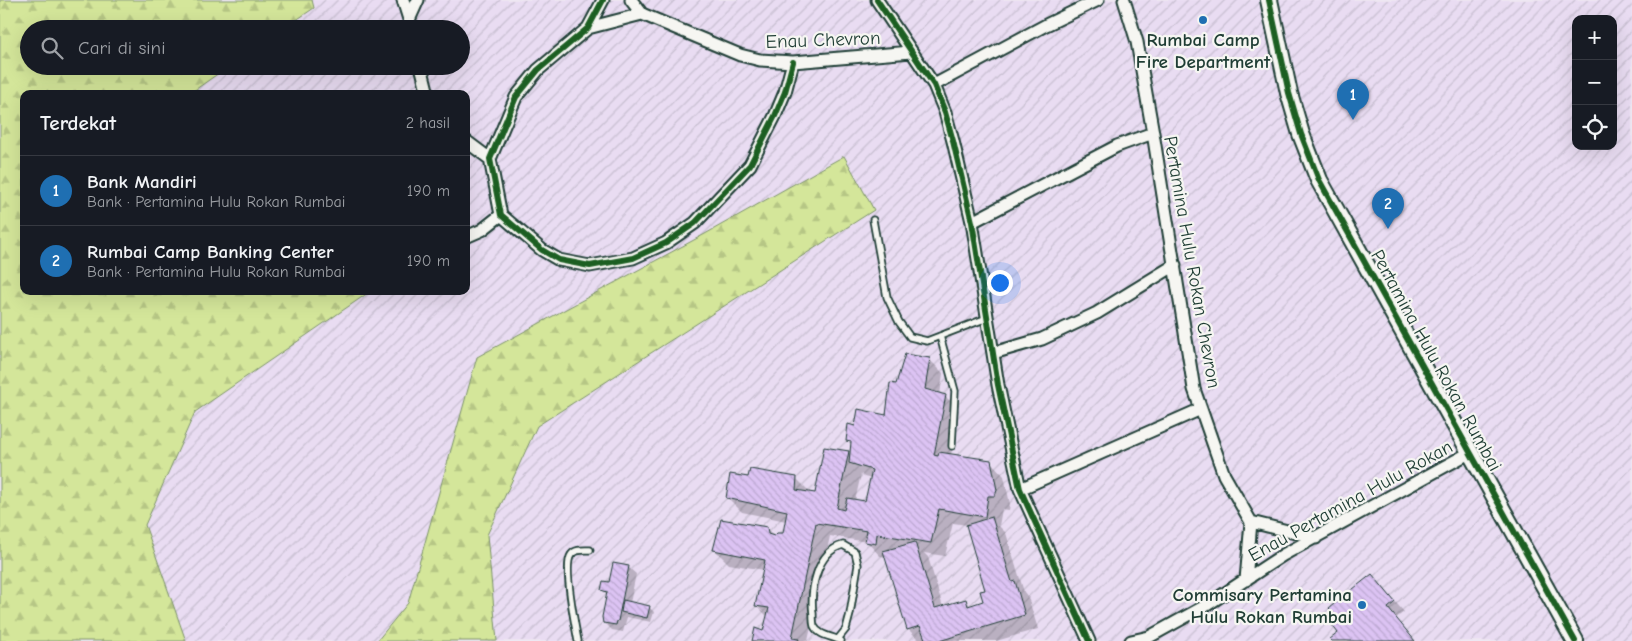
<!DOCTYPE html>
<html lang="id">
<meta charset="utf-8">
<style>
body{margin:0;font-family:"Comic Neue",sans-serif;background:#242831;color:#f1f3f6}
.controls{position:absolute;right:15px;top:15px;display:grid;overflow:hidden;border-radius:10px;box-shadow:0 5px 20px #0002}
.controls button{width:45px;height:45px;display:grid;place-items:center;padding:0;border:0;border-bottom:1px solid #363941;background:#171b24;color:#f1f3f6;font:25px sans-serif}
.you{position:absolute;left:999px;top:282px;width:18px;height:18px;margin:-12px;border:4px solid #fff;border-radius:50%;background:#1a73e8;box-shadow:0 0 0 8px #1a73e833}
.badge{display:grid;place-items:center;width:32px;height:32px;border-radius:50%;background:#1f6fb2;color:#fff;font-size:16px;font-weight:700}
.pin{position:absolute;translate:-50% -41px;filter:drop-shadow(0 1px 2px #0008)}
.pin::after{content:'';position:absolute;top:26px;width:18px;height:15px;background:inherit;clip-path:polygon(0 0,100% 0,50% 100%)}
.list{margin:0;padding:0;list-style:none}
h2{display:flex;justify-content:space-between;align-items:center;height:65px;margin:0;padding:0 20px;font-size:21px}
h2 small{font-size:16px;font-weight:400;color:#9ea1a6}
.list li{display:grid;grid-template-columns:32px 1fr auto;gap:15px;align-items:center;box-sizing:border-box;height:70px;padding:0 20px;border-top:1px solid #363941}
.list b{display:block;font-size:19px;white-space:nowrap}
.list p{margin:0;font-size:16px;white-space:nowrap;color:#9ea1a6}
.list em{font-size:16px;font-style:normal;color:#9ea1a6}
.icon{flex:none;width:28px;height:28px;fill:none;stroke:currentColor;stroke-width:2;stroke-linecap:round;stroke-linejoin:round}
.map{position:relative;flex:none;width:1632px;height:641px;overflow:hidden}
.search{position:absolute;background:#171b24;box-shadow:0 5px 20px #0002;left:20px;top:20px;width:450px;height:55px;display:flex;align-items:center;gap:12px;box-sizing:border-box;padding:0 18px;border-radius:28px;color:#9ea1a6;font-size:19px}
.panel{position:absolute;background:#171b24;box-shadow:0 5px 20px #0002;left:20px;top:90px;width:450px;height:205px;border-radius:10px}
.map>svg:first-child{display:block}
.industrial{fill:url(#industrial-furrows);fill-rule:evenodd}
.forest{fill:url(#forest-firs);stroke:#7a9267}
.shadow{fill:#0003;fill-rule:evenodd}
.building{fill:url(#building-back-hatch);stroke:#1f3d34}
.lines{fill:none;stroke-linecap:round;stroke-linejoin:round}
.lane-casing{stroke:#1f3d34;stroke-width:9}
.street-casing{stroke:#1f3d34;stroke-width:15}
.secondary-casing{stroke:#1f3d34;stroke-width:20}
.lane{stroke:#f6f6f2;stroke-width:5.5}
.street{stroke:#f6f6f2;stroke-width:11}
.secondary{stroke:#f6f6f2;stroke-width:16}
.cycleway-casing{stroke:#f6f6f2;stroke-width:9}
.cycleway{stroke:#1b5e20;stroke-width:6}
.poi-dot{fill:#1f6fb2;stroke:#f6f6f2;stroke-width:2}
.labels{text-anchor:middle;stroke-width:4.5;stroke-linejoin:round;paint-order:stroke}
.street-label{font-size:19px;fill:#1f3d34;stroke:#f6f6f2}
.poi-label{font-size:19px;font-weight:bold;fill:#1f3d34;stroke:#f6f6f2}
</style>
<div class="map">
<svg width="1632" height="641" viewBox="0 0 1632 641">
<defs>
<pattern id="industrial-furrows" width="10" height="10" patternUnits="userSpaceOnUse" patternTransform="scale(1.25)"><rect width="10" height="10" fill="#e9dcf2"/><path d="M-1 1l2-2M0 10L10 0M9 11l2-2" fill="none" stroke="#c7bed0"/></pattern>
<pattern id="forest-firs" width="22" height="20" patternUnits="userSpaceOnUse" patternTransform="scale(1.25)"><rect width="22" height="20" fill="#d4e69a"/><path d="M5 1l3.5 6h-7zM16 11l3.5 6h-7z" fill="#b6c685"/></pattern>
<pattern id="building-back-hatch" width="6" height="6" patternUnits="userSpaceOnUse" patternTransform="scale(1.25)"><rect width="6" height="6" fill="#dcc3f3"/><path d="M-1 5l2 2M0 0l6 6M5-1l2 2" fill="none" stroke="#bca8d1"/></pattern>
</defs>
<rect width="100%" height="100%" fill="#eee7f2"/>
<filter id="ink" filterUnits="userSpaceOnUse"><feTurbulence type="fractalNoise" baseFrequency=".02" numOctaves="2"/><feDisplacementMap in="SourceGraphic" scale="10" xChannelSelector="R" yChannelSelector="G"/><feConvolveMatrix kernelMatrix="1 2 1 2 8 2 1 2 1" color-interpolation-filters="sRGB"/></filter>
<g filter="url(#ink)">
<path class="industrial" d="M0 0H1632V641H0ZM1576 19H1613V146H1576ZM29 29H461V66H29ZM24 94H466V291H24Z"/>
<path class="forest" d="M0 0H312L314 8 283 29H29V66H229L189 94H24V291H366L368 293 195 412 145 525 186 641H0Z
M844 156 874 210 537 426 487 535 497 641H377L408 603 477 357 705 234Z"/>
<path class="shadow" d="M929 359 943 373 940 395 945 396 959 410 951 455 990 461 1004 476 1010 504 1009 510 1002 509 999 526 1006 533 1024 592 1028 597 1038 629 996 641H920L908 629 887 557 880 556 867 542 830 536 808 641H753L764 633 768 617 757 606 764 570 729 564 715 550 766 528 775 537 784 534 786 521 742 512 728 498 749 478H796L810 492 816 495 848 452 851 455 852 444 848 440 856 427 887 417 897 386ZM861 474 864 477 872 479 866 503 855 501ZM953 523 967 525 987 590 985 602 971 606 965 600 943 607 928 557 924 553 945 556Z
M628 567 636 574 630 603 649 607 654 612 651 622 627 617 623 632 612 630 604 622 608 595 602 590Z
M1372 575 1404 612 1396 618 1415 641H1333L1340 633 1338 616Z"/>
<path class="building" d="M905 354 930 358 925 389 946 395 934 455 938 456 939 452 991 460 997 490 995 496H988L985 517 939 509 931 543 877 534 876 544 865 542 867 531 816 523 792 638 799 639 798 641H752L755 628 763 631 769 608 755 606 765 560 713 550 721 519 767 527 768 534 774 536 777 533H783L787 511 726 498 730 474 748 477 750 469 797 477 796 490 815 493 824 447 849 451 837 508 844 510 847 498 865 501 872 470 849 463 851 442 846 441 848 424 855 426 858 409 886 415 890 383 896 384Z
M992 517 1012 582 1015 581 1025 615 939 641 925 639 920 626 907 630 883 551 915 542 935 608 966 599 968 606 983 601 980 591 985 590 966 525Z
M613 563 629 566 618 621H617L616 625 603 623 602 617 607 592 601 590 603 581 609 582Z
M1372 574 1395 602 1388 608 1415 641H1332L1330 639 1338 633 1329 621 1336 616 1329 608Z
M623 600 650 606 647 618 621 612Z"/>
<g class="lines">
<defs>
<path id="lane" d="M873 220 887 297 899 322 910 337 927 341 987 318
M940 336 955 391 952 446
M838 639 846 629 850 614 858 565 855 552 843 545C816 552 810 591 813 614 813 617 813 623 814 626 819 636 832 636 841 641
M578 641C575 625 563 566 571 555 575 549 583 550 590 550"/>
<path id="street" d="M403 0 412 29
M603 0 588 28 538 70 516 97 490 159 501 215 542 250 559 260 590 266 633 258 666 243 695 223 750 165 775 116 785 92 793 62
M631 0 642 14 740 55 760 60 793 62 911 52
M877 0 934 85 945 112 953 141 972 222 998 385 1020 489 1089 641
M1124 0 1137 42 1153 133 1194 389 1224 475 1251 522
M409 20 418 0
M588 28 642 14
M421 66 428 94
M934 85 1046 25 1098 0
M466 141 490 159
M972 222 1117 146 1153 133
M466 237 482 230 501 215
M993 353 1042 339 1097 313 1175 265
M1020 489 1201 409
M1251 522 1316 538
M1246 580 1251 522
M1131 641 1149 637 1207 605 1283 555 1471 452"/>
<path id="secondary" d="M1269 0 1289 93 1301 134 1319 180 1575 641"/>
</defs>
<use href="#lane" class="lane-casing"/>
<use href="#street" class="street-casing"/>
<use href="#secondary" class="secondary-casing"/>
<use href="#lane" class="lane"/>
<use href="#street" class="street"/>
<use href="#secondary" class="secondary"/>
<defs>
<path id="cycleway" d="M603 0 588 28 538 70 516 97 490 159 501 215 542 250 559 260 590 266 633 258 666 243 695 223 750 165 775 116 785 92 793 62
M877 0 934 85 945 112 953 141 972 222 998 385 1020 489 1089 641
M1269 0 1289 93 1301 134 1319 180 1575 641"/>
</defs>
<use href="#cycleway" class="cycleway-casing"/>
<use href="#cycleway" class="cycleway"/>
</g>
</g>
<g class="poi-dot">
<circle cx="1203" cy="20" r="5"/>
<circle cx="1362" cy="605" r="5"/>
</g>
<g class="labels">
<g class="street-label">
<text transform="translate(823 39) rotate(-2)" y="7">Enau Chevron</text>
<text transform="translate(1193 262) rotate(80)" y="7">Pertamina Hulu Rokan Chevron</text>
<text transform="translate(1437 360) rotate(61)" y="7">Pertamina Hulu Rokan Rumbai</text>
<text transform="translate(1350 500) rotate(-29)" y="7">Enau Pertamina Hulu Rokan</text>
</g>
<g class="poi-label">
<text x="1203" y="46">Rumbai Camp<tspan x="1203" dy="22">Fire Department</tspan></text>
<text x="1352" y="601" text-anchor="end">Commisary Pertamina<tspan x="1352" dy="22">Hulu Rokan Rumbai</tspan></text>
</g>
</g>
</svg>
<div class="controls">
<button>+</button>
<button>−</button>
<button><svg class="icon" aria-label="locate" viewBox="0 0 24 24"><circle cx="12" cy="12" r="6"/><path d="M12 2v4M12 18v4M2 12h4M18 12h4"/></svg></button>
</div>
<div class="you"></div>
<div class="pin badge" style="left:1353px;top:120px">1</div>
<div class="pin badge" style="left:1388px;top:229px">2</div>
<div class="search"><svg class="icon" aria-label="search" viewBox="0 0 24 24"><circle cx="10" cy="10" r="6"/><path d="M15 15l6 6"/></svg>Cari di sini</div>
<section class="panel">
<h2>Terdekat<small>2 hasil</small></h2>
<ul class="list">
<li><span class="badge">1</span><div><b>Bank Mandiri</b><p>Bank · Pertamina Hulu Rokan Rumbai</p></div><em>190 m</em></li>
<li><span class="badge">2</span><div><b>Rumbai Camp Banking Center</b><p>Bank · Pertamina Hulu Rokan Rumbai</p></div><em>190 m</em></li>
</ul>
</section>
</div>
